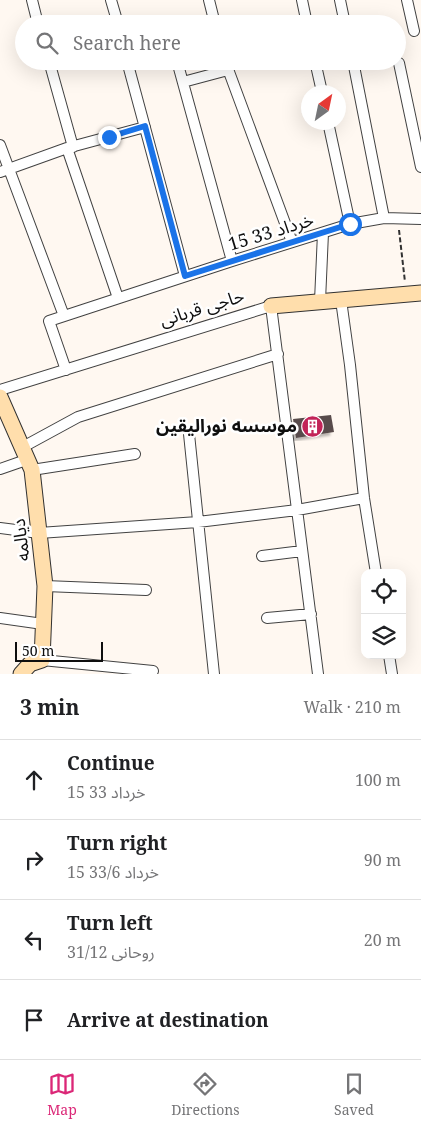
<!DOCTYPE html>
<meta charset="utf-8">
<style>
body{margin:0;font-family:"Noto Serif","Noto Sans Arabic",serif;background:#f2f2f2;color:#202124}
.controls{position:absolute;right:15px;bottom:15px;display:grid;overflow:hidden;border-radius:10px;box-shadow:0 5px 20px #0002}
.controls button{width:45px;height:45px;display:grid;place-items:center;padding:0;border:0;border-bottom:1px solid #e0e0e0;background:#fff;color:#202124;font:25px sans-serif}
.compass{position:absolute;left:301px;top:85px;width:45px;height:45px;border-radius:50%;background:#fff;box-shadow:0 5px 20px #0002;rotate:33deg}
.scale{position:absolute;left:15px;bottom:12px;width:88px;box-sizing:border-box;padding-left:5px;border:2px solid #0f0f0f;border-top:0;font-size:14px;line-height:18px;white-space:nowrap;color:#0f0f0f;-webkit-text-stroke:4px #fff;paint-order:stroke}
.stop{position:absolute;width:15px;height:15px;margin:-11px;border:4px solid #1a73e8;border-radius:50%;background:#fff}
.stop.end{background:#1a73e8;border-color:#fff;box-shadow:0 1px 5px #0008}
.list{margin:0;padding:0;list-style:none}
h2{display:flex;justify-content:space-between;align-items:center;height:65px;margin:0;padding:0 20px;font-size:21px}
h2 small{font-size:16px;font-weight:400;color:#757577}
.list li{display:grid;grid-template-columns:32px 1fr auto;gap:15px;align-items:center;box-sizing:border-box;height:80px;padding:0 20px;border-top:1px solid #e0e0e0}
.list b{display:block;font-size:19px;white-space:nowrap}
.list p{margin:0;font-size:16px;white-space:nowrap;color:#757577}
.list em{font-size:16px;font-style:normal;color:#757577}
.icon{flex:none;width:28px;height:28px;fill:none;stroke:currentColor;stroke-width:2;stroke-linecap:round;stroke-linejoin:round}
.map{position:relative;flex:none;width:421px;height:674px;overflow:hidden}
.search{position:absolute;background:#fff;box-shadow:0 5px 20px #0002;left:15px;right:15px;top:15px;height:55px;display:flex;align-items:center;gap:12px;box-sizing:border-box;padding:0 18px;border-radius:28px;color:#757577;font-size:19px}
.sheet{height:385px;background:#fff}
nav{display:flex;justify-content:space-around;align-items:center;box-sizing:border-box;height:70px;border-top:1px solid #e0e0e0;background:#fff;font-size:14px;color:#757577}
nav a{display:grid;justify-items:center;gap:2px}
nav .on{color:#db2777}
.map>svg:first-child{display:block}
.building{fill:#584c4b;filter:url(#shadow)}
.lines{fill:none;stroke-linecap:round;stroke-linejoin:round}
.street-casing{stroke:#424242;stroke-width:12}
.secondary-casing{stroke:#313131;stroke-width:17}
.path{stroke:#313131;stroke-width:2;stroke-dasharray:5 2.5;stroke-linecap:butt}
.street{stroke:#fff;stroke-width:10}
.secondary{stroke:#ffdeac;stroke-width:15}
.route{stroke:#1a73e8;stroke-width:6}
.labels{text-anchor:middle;stroke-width:5;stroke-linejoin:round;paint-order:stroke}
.street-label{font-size:18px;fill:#0f0f0f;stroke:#fff}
.poi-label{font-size:18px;font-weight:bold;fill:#0f0f0f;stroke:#fff;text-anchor:end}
</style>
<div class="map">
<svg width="421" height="674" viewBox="0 0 421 674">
<defs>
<filter id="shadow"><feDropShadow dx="-3.5" dy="3.5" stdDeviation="1" flood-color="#0004"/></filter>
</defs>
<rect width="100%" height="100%" fill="#fff8f1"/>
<path class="building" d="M331 415 334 432 296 438 293 419Z"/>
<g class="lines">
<defs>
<path id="street" d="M32 0 38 24
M111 0 118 24
M209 0 215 24
M302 0 307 24
M340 0 345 24
M407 0 414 31
M49 61 73 147
M127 61 185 276
M177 61 232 261
M225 61 292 242
M315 61 322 92
M353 61 384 218
M399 63 421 167
M183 82 228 70
M328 122 350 224
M0 145 64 316
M67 148 118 298
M0 172 67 148 145 127
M341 300 350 365 364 498 376 573
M320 301 323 233
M66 370 49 321 232 261 350 224 384 218 421 219
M0 390 271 306 318 674
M189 434 214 674
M21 448 78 417 278 354
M0 469 26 460
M32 470 135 454
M0 528 39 533 198 522 297 510 364 498
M262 556 302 551
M45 586 146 590
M0 618 43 624
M267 618 311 614
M389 655 392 674
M42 660 153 671"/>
<path id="secondary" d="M271 306 421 293
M0 397 32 470 45 586 42 660 30 664 21 674"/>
</defs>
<use href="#street" class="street-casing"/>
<use href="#secondary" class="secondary-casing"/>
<path class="path" d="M399 230 405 282"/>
<use href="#street" class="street"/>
<use href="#secondary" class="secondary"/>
</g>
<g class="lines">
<path class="route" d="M109 137 145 126 185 276 350 224"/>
</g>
<defs>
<symbol id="building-disc" viewBox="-11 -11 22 22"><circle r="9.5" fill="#c22458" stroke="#fff"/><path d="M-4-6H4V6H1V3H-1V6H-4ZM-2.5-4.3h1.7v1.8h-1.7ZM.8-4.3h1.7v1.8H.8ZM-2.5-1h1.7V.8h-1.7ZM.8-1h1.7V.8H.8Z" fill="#fff"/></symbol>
</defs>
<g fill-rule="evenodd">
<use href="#building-disc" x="300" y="414" width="25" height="25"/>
</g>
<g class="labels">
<g class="street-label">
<text transform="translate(271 232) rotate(-17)" y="6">15 خرداد 33</text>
<text transform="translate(202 308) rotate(-17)" y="6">حاجی قربانی</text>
<text transform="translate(21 540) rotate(-97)" y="6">دیالمه</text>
</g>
<g class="poi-label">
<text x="297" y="432">موسسه نورالیقین</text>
</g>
</g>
</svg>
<div class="controls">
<button><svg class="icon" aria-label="locate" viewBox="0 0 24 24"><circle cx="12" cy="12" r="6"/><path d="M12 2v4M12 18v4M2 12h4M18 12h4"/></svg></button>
<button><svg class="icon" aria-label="layers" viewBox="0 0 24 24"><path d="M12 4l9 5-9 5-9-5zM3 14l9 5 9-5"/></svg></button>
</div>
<svg class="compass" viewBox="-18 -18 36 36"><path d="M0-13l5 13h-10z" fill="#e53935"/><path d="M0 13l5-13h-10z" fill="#757577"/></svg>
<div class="scale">50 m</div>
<div class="stop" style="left:350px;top:224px"></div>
<div class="stop end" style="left:109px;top:137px"></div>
<div class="search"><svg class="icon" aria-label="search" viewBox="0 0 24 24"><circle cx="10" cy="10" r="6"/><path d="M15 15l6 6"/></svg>Search here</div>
</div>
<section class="sheet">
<h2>3 min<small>Walk · 210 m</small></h2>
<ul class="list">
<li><svg class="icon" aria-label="ahead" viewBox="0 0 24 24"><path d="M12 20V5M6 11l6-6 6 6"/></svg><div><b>Continue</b><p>15 خرداد 33</p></div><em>100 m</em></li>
<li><svg class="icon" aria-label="right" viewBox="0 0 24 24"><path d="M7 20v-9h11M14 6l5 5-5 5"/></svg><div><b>Turn right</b><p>15 خرداد 33/6</p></div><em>90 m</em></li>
<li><svg class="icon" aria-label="left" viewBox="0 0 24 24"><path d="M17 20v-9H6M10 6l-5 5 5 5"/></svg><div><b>Turn left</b><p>روحانی 31/12</p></div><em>20 m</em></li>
<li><svg class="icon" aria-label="arrive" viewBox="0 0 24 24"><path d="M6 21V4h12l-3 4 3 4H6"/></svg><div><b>Arrive at destination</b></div></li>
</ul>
</section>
<nav>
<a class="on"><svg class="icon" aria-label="map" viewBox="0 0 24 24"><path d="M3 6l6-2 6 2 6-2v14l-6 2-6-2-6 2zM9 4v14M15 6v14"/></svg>Map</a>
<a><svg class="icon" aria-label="directions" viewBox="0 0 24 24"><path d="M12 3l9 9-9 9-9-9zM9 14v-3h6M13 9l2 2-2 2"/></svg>Directions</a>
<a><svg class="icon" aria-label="saved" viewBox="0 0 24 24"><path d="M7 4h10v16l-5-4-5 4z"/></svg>Saved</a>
</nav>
